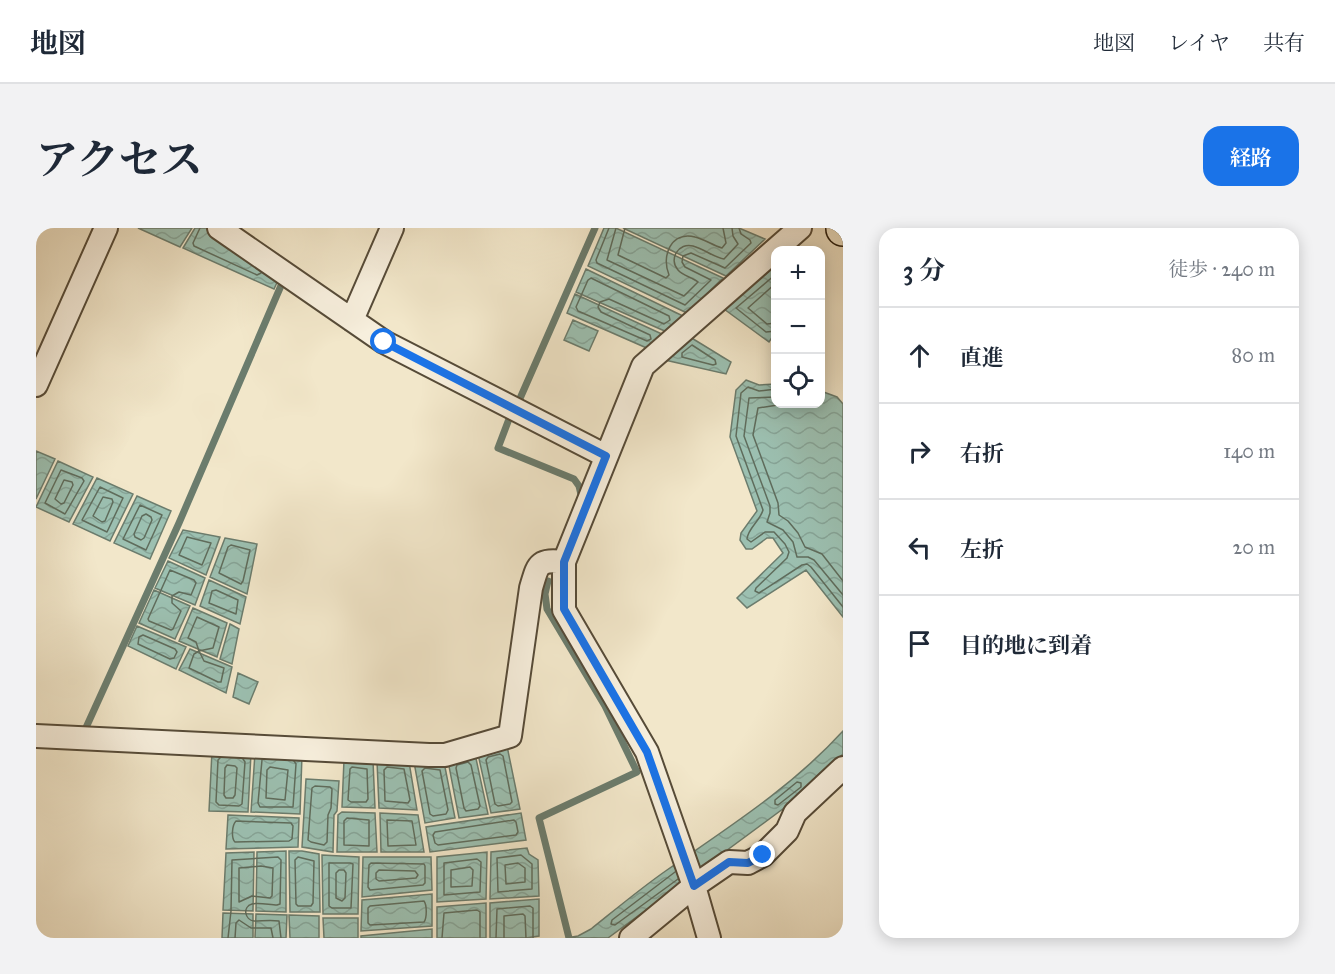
<!DOCTYPE html>
<html lang="ja">
<meta charset="utf-8">
<style>
body{margin:0;font-family:"IM FELL Great Primer","Noto Serif JP",serif;background:#f2f2f3;color:#1f2937}
.controls{position:absolute;right:18px;top:18px;display:grid;overflow:hidden;border-radius:12px;box-shadow:0 3px 15px #0003}
.controls button{width:54px;height:54px;display:grid;place-items:center;padding:0;border:0;border-bottom:2px solid #e0e1e3;background:#fff;color:#1f2937;font:30px sans-serif}
.stop{position:absolute;width:18px;height:18px;margin:-14px;border:4px solid #1a73e8;border-radius:50%;background:#fff}
.stop.end{background:#1a73e8;border-color:#fff;box-shadow:0 2px 6px #0008}
.list{margin:0;padding:0;list-style:none}
h2{display:flex;justify-content:space-between;align-items:center;height:78px;margin:0;padding:0 24px;font-size:26px}
h2 small{font-size:20px;font-weight:400;color:#747a83}
.list li{display:grid;grid-template-columns:39px 1fr auto;gap:18px;align-items:center;box-sizing:border-box;height:96px;padding:0 24px;border-top:2px solid #e0e1e3}
.list b{display:block;font-size:22px;white-space:nowrap}
.list em{font-size:20px;font-style:normal;color:#747a83}
.icon{flex:none;width:33px;height:33px;fill:none;stroke:currentColor;stroke-width:2;stroke-linecap:round;stroke-linejoin:round}
.map{position:relative;flex:none;width:807px;height:710px;overflow:hidden;border-radius:18px}
header{display:flex;align-items:center;gap:36px;box-sizing:border-box;height:84px;padding:0 30px;background:#fff;border-bottom:2px solid #e0e1e3}
header strong{font-size:28px}
nav{display:flex;gap:33px;margin-inline-start:auto;font-size:21px}
.intro{display:flex;align-items:center;justify-content:space-between;box-sizing:border-box;height:144px;padding:0 36px}
h1{margin:0;font-size:42px}
.button{padding:15px 27px;border-radius:18px;background:#1a73e8;color:#fff;font-size:21px;font-weight:700}
main{display:flex;gap:36px;padding:0 36px}
aside{flex:1;background:#fff;border-radius:18px;box-shadow:0 3px 15px #0003}
.map>svg:first-child{display:block}
.water{fill:url(#water-waves);stroke:#6b7c6d;stroke-width:1.5}
.lines{fill:none;stroke-linecap:round;stroke-linejoin:round}
.shore{stroke:#5f6c5c;stroke-width:1.5}
.stream{stroke:#6b7c6d;stroke-width:7}
.minor-casing{stroke:#564b38;stroke-width:26}
.trunk-casing{stroke:#221708;stroke-width:36}
.minor{stroke:#f7efdd;stroke-width:22}
.trunk{stroke:#f2e7ca;stroke-width:33}
.route{stroke:#1a73e8;stroke-width:8}
</style>
<header>
<strong>地図</strong>
<nav><a>地図</a><a>レイヤ</a><a>共有</a></nav>
</header>
<div class="intro"><h1>アクセス</h1><a class="button">経路</a></div>
<main>
<div class="map">
<svg width="807" height="710" viewBox="0 0 807 710">
<defs>
<pattern id="water-waves" width="16" height="10" patternUnits="userSpaceOnUse" patternTransform="scale(1.5)"><rect width="16" height="10" fill="#9cc0b1"/><path d="M0 5q4-4 8 0t8 0" fill="none" stroke="#86a497"/></pattern>
</defs>
<rect width="100%" height="100%" fill="#f2e7ca"/>
<filter id="stains"><feTurbulence type="fractalNoise" baseFrequency=".00333" numOctaves="4"/><feColorMatrix values="0 0 0 0 .2 0 0 0 0 .09 0 0 0 0 .02 0 0 0 .5 -.17"/></filter>
<radialGradient id="worn" r=".72"><stop offset=".6" stop-color="#630" stop-opacity="0"/><stop offset="1" stop-color="#630" stop-opacity=".3"/></radialGradient>
<path class="water" d="M102 0H156L144 19Z
M159 0H175L244 48 238 61 147 20Z
M568 0H580L687 50 651 85 552 38Z
M587 0H703L729 11 690 48Z
M739 38V105L733 114 688 81Z
M550 41 647 88 631 104 540 64Z
M539 66 628 107 613 121 531 85Z
M537 92 562 103 553 123 528 112Z
M654 109 695 134 690 146 629 132Z
M710 152 723 157 739 156 740 176H784L785 163 801 169 807 176V389L770 342 711 380 701 370 747 325 737 310H731L716 321H710L704 312 705 305 721 283 694 209 700 162Z
M0 223 19 231 0 271Z
M22 233 57 249 33 294 0 279Z
M61 250 97 266 74 313 37 296Z
M101 268 135 283 114 331 78 315Z
M147 302 184 309 170 347 133 330Z
M189 310 221 316 211 366 174 349Z
M132 333 169 350 159 377 119 360Z
M173 352 210 369 204 396 164 378Z
M118 362 154 378 139 411 103 395Z
M157 380 191 395 181 429 143 413Z
M194 396 203 401 196 436 184 431Z
M101 398 150 419 140 441 92 418Z
M154 421 196 439 190 465 143 442Z
M202 445 222 454 213 476 197 469Z
M807 503V526L763 569 572 710H530L542 708 555 701C580 681 605 660 631 642 693 599 756 559 807 503Z
M471 518 484 581 455 585 442 526Z
M176 523 215 525 212 584 173 583Z
M219 525 266 527 264 586 215 584Z
M439 526 452 586 423 590 412 533Z
M308 532 337 533 339 580 306 579Z
M341 533 373 534 381 582 343 580Z
M378 534H408L419 590 389 595Z
M270 551 303 553 301 583 298 587 297 624 266 619Z
M306 584 339 585 341 624H301L302 587Z
M344 585 382 587 388 624H345Z
M485 585 490 612 394 624 390 599Z
M192 587 263 590 262 619 190 621Z
M491 620 493 626 502 632 503 668 454 671 455 624Z
M250 623V684L220 683 221 624Z
M253 623H266L283 626 284 684H254Z
M218 624 217 683 187 682 190 625Z
M451 624 450 671 401 674V629Z
M286 627 323 629 322 686H287Z
M327 629H395L396 662 326 669Z
M396 666V698L325 703 326 672Z
M503 671V708L490 710H454V675Z
M450 675V710H401V679Z
M187 685 217 686V710H186Z
M220 686 251 687 250 710H219Z
M253 687 283 688V710H254Z
M287 690H322V710H288Z
M396 701V710H325V708Z"/>
<g class="lines">
<path class="shore" d="M164 0 157 15 158 18 221 47 225 45
M573 0 560 32 561 35 649 77 675 52 649 39 646 34 647 28 655 25 689 40 715 15 714 12 705 6 703 0
M580 0 571 32 648 68 662 54C656 49 647 48 642 42 632 31 643 14 657 18 668 21 677 29 688 31L702 16 697 8 696 0
M589 0 582 27 630 50 633 47C625 28 635 3 659 9 668 11 676 17 686 20L690 15 687 0
M740 46 700 80 730 104 740 103
M555 50 633 88 634 92 628 96 573 71 564 74 562 79 565 84 614 107 615 111 611 113 542 83 540 79 552 52Z
M740 55 712 80 731 96 740 95
M656 117 679 132 680 136 677 137 646 129V125Z
M740 161 723 163 712 159 705 165 700 208 727 282C724 293 712 300 711 311L715 314 729 304H738L749 316 753 324 751 330 720 360 719 363 723 365 766 337 771 336 775 339 807 379
M740 169 713 170 708 208 734 278V285L731 294 747 302 757 314 761 329H772L778 332 807 367
M748 176 722 180 717 207 742 275 743 287 752 293 762 305 769 319 786 326 807 353
M25 242 46 250 48 253 29 286 9 275Z
M28 252 36 254 37 257 28 275 25 276 19 271Z
M64 259 87 270 71 304 46 292Z
M67 269 76 271 77 274 69 293 66 294 57 288Z
M104 277 126 287 110 322 87 311Z
M110 286 115 289 116 292 108 310 105 312 99 309 98 306 106 288Z
M151 309 175 315 166 337 143 327Z
M195 317 214 322 207 353 205 356 183 345 192 319Z
M134 342 158 352 160 355 155 367 143 364 136 368V375L145 383 137 401 135 402 113 393 112 391Z
M180 362 202 372 200 386 173 375 176 363Z
M161 389 183 399 177 420 163 423 160 414 152 410Z
M107 407 139 421 141 424 138 430 134 431 102 416 103 409Z
M163 423 168 433 188 440 185 454H182L153 440 158 426Z
M464 526 467 528 476 574 474 576 462 578 459 576 450 532 452 529Z
M184 530 182 532 180 574 183 577 203 578 206 576 209 534 207 531
M226 532 222 575 224 579H257L260 536 258 533
M432 534 435 537 444 578 442 581 430 583 428 580 420 540 421 537Z
M191 537 199 538 201 540 199 567 197 570H190L188 567 189 540Z
M234 539 252 542 249 572 230 570 231 542Z
M316 539 331 541 332 571 330 574H315L312 572 314 541Z
M351 539 368 541 374 572 372 575 349 573 348 542Z
M389 540 404 542 412 582 410 586 397 588 394 586 386 543Z
M761 554 765 555V559L742 577 739 576V572Z
M279 558 294 559 296 561 295 580 292 587 291 614 288 617 275 614 272 612 276 560Z
M311 590 333 592V618L308 617V593Z
M351 592 376 593 380 617 352 618Z
M478 592 480 594 482 604 480 607 402 617 399 615 397 607 399 604Z
M200 593 255 595 257 598 256 611 253 613 199 614C195 610 196 597 200 593Z
M485 627 496 636V661L462 664 461 630Z
M262 629 278 633 277 675 275 678H262L260 676 259 632Z
M441 631 445 634 444 664 408 667V635Z
M293 635H314L317 636 315 680H296L293 678Z
M335 635 388 636 389 638V655L387 657 334 662 332 659 333 637Z
M482 635 489 640V654L470 656 469 637Z
M225 638 237 640 236 668 234 670 216 668 203 674V640Z
M434 639 437 642 436 658 415 659V642Z
M303 642H308L310 645 309 670 306 673 300 670V645Z
M343 642 379 643 382 647 380 650 343 653 340 651V645Z
M639 644 576 692 575 696 579 697 642 651
M388 673C391 677 391 690 388 694L334 697 332 695V680L334 678Z
M192 710 195 683 196 632 242 629 245 632 244 676 241 677C234 677 223 674 216 676 206 679 209 692 218 693 226 693 235 692 243 693L245 710
M199 710 200 695 203 692 215 700H235L237 710
M406 710 408 685 441 682 444 684V710
M460 710 461 681 494 678 497 680V710
M468 710V688L487 686 489 688 490 710"/>
<path class="stream" d="M482 175 559 0
M473 191 462 220 538 251 543 258 546 271
M512 353 509 366 511 381 569 478 601 544 503 590 533 710
M48 504 143 295 247 53"/>
<defs>
<path id="minor" d="M183 0 348 114 570 228
M316 92 356 0
M0 157 70 0
M0 508 393 527H409L474 508 495 360C502 337 501 331 528 334
M595 710 658 658 693 634 712 635 727 627 751 603 759 585 807 540
M673 710 658 658 611 524 528 382V334L607 138 764 0"/>
<path id="trunk" d="M807 0V1"/>
</defs>
<use href="#minor" class="minor-casing"/>
<use href="#trunk" class="trunk-casing"/>
<use href="#minor" class="minor"/>
<use href="#trunk" class="trunk"/>
</g>
<g class="lines">
<path class="route" d="M348 114 570 228 528 334V381L611 524 658 658 693 634 712 635 727 627"/>
</g>
<rect width="100%" height="100%" filter="url(#stains)"/>
<rect width="100%" height="100%" fill="url(#worn)"/>
</svg>
<div class="controls">
<button>+</button>
<button>−</button>
<button><svg class="icon" aria-label="locate" viewBox="0 0 24 24"><circle cx="12" cy="12" r="6"/><path d="M12 2v4M12 18v4M2 12h4M18 12h4"/></svg></button>
</div>
<div class="stop" style="left:348px;top:114px"></div>
<div class="stop end" style="left:727px;top:627px"></div>
</div>
<aside>
<h2>3 分<small>徒歩 · 240 m</small></h2>
<ul class="list">
<li><svg class="icon" aria-label="ahead" viewBox="0 0 24 24"><path d="M12 20V5M6 11l6-6 6 6"/></svg><div><b>直進</b></div><em>80 m</em></li>
<li><svg class="icon" aria-label="right" viewBox="0 0 24 24"><path d="M7 20v-9h11M14 6l5 5-5 5"/></svg><div><b>右折</b></div><em>140 m</em></li>
<li><svg class="icon" aria-label="left" viewBox="0 0 24 24"><path d="M17 20v-9H6M10 6l-5 5 5 5"/></svg><div><b>左折</b></div><em>20 m</em></li>
<li><svg class="icon" aria-label="arrive" viewBox="0 0 24 24"><path d="M6 21V4h12l-3 4 3 4H6"/></svg><div><b>目的地に到着</b></div></li>
</ul>
</aside>
</main>
